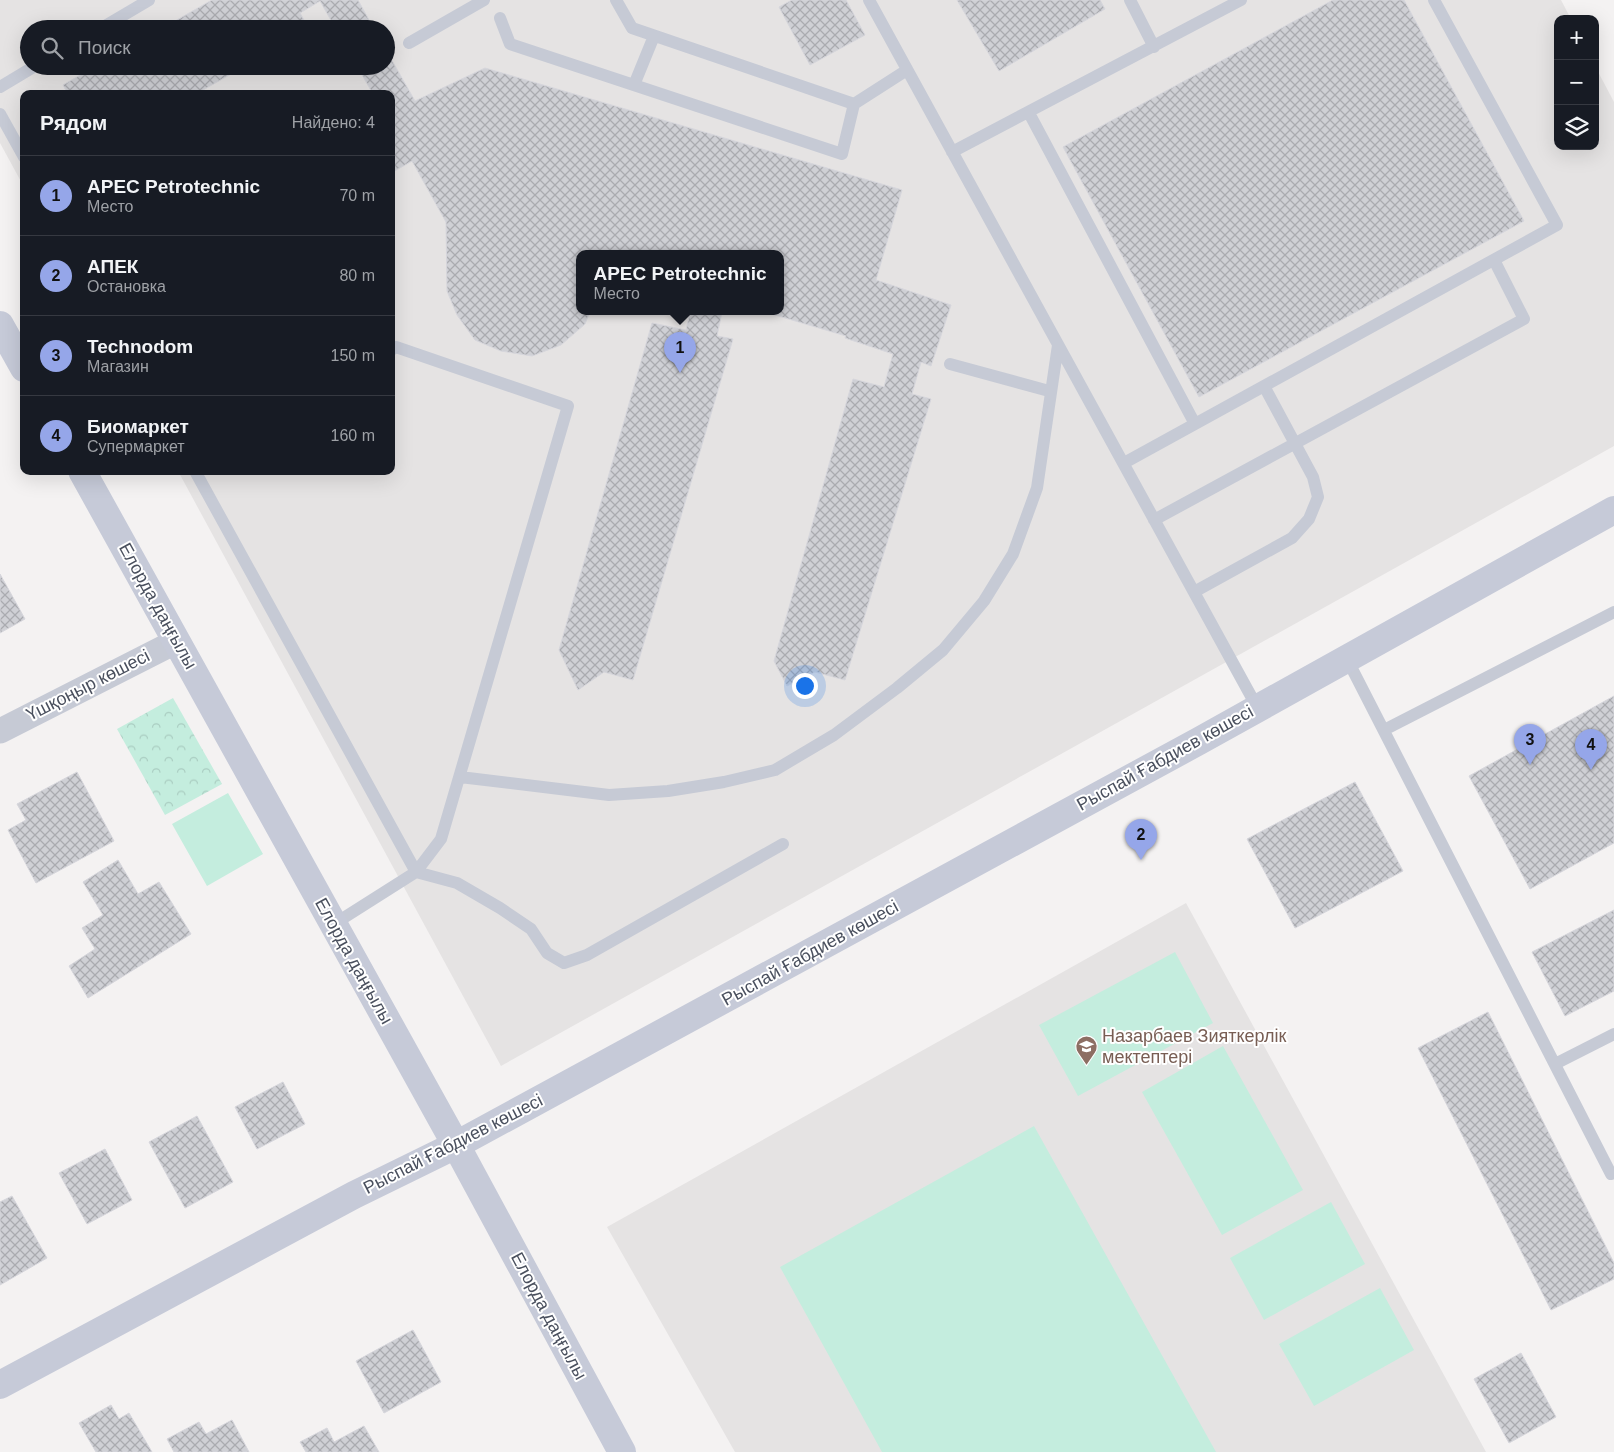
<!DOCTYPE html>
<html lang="ru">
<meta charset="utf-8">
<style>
body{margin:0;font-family:Helvetica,sans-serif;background:#20242c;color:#f1f3f6}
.controls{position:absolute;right:15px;top:15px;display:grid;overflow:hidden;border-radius:10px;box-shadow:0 5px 20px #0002}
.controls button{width:45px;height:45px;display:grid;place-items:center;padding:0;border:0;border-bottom:1px solid #363941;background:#171b24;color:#f1f3f6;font:25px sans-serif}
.you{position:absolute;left:804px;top:685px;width:18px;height:18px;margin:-12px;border:4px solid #fff;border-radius:50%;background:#1a73e8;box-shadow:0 0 0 8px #1a73e833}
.badge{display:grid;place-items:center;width:32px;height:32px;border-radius:50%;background:#95a6e9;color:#111;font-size:16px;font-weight:700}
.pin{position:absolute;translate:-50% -41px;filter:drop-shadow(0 1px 2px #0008)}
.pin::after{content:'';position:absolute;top:26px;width:18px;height:15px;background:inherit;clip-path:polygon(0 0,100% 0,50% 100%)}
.popup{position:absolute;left:576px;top:250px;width:208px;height:65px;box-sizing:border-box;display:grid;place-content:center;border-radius:10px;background:#171b24;filter:drop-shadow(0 1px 4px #0005);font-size:16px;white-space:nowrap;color:#9ea1a6}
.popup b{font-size:19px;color:#f1f3f6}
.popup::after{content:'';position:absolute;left:50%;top:100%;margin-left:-10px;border:10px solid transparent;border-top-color:#171b24}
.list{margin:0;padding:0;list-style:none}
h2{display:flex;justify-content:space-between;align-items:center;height:65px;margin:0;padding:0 20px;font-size:21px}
h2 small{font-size:16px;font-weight:400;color:#9ea1a6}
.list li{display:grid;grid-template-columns:32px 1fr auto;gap:15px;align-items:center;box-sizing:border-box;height:80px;padding:0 20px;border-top:1px solid #363941}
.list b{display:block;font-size:19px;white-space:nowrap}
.list p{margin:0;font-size:16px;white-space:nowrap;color:#9ea1a6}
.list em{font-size:16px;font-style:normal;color:#9ea1a6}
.icon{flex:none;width:28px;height:28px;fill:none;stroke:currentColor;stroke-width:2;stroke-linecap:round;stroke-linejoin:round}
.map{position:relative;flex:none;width:1614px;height:1452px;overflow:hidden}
.search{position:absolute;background:#171b24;box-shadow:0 5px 20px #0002;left:20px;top:20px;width:375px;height:55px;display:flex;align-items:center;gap:12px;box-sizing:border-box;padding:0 18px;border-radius:28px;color:#9ea1a6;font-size:19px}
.panel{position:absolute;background:#171b24;box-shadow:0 5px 20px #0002;left:20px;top:90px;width:375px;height:385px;border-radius:10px}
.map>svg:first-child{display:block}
.education{fill:#e5e3e3;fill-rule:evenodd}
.grass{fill:#c4edde}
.park{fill:url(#park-crowns)}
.building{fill:url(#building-cross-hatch);stroke:#d6d6dc}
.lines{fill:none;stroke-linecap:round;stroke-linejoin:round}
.lane{stroke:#c6cad5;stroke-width:12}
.street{stroke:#c6cad5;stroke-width:25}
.secondary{stroke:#c6cad8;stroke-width:28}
.labels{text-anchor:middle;stroke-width:4;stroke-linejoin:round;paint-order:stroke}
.street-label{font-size:18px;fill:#4a505e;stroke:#fff}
.education-label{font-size:18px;fill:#785e54;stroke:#fff;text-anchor:start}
</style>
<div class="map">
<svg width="1614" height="1452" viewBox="0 0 1614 1452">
<defs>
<pattern id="park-crowns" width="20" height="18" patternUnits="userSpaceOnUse" patternTransform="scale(1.25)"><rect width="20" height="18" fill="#c4edde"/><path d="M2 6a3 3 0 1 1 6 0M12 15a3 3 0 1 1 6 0" fill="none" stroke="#aacdc1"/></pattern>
<pattern id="building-cross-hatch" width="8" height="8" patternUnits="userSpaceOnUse" patternTransform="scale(1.25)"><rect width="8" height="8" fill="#cfd0d5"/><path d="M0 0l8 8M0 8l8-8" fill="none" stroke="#aaabb0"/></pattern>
</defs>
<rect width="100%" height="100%" fill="#f4f2f2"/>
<path class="education" d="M0 0H1561L1571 19H1558V146H1595V66L1614 102V446L501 1066 178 471H391V94H24V187L0 143ZM29 29H386V66H29ZM580 254H780V312H580Z
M1186 903 1486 1452H735L607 1227Z"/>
<path class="grass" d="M228 793 263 854 207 886 172 824Z
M1175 952 1213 1023 1078 1096 1039 1025Z
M1223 1046 1303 1190 1222 1235 1142 1092Z
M1034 1126 1216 1452H882L780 1267Z
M1331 1202 1365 1264 1264 1320 1230 1258Z
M1380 1288 1414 1350 1314 1406 1279 1344Z"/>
<path class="park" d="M173 698 222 784 165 815 117 729Z"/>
<path class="building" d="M212 0H358L374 29H336L320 1 300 13 309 29H161Z
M792 0H846L865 35 810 65 779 7Z
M957 0H1100L1105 9 999 71Z
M1333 0H1404L1524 221 1199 397 1063 147Z
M386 50 415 101 485 68 902 190 876 280 951 305 931 366 921 362 912 394 931 399 845 680 815 672 787 686 774 661 853 379 884 387 893 354 845 338 846 336 765 312H780V254H580V312H590L585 324 561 345 532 356 501 351 475 340 457 315 447 291 446 222 412 161 391 173V131L394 130 391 126V94H373L357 66H386Z
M96 66H245L196 94H68L63 85Z
M690 312H722L717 336 733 339 633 680 604 672 578 690 559 650 652 323 686 330Z
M0 574 25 619 0 633Z
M1614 696V843L1530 889 1469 776Z
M77 772 114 841 36 883 8 830 26 820 17 804Z
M1355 782 1403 871 1295 928 1247 839Z
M118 860 138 894 159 882 191 934 88 998 69 966 95 949 82 928 103 915 83 882Z
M1614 910V991L1565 1016 1532 952Z
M1488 1012 1614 1263V1279L1551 1310 1418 1048Z
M283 1082 305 1124 257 1149 235 1107Z
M197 1116 233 1182 185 1208 149 1142Z
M105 1149 132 1200 87 1224 59 1173Z
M12 1196 47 1258 0 1285V1202Z
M413 1330 441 1382 384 1413 356 1361Z
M1521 1353 1556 1417 1509 1443 1474 1379Z
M111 1405 119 1419 129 1413 152 1452H96L79 1423Z
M232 1420 249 1452H174L167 1439 199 1422 206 1434Z
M364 1426 379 1452H306L300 1442 327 1428 334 1442Z"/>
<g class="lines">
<path class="lane" d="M616 0 632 28 854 104 907 70
M869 0 1257 707
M1130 0 1154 47
M500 18 510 44 842 154 854 104
M100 29 149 0
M409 43 484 0
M634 85 654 36
M0 87 35 66
M1029 113 1195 424
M0 114 24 157
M952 152 1241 0
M950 364 1049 391
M1124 463 1557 225 1434 0
M195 471 416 872 441 839 568 406 396 347 391 350
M1154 520 1524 319 1494 260
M1194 592 1292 538 1309 519 1318 497 1313 477 1264 386
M1346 657 1611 1174 1614 1173
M1384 730 1614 612
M460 777 609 795 668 791 724 782 775 770 834 735 897 688 943 650 984 601 1013 554 1037 488 1058 345
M334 924 416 872 457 883 500 908 531 929 547 953 564 963 587 955 783 844
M1555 1064 1614 1034"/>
<path class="street" d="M0 731 177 641"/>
<path class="secondary" d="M0 325 24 368
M82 471 456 1145 622 1452
M0 1385 354 1195 456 1145 1199 741 1614 510"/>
</g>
<defs>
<symbol id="school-pin" viewBox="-11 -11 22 30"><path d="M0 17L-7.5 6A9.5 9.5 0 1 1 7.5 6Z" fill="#8d6e63" stroke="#fff"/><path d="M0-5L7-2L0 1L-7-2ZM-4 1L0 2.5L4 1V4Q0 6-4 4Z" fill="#fff"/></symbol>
</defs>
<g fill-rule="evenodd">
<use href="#school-pin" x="1074" y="1034" width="25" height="34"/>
</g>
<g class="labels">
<g class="street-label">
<text transform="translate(158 606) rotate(61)" y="6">Елорда даңғылы</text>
<text transform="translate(88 685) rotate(-27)" y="6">Үшқоңыр көшесі</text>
<text transform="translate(1165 758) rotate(-29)" y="6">Рыспай Ғабдиев көшесі</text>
<text transform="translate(810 953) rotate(-29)" y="6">Рыспай Ғабдиев көшесі</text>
<text transform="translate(354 961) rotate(61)" y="6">Елорда даңғылы</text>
<text transform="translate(453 1144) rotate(-27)" y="6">Рыспай Ғабдиев көшесі</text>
<text transform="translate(549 1316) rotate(62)" y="6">Елорда даңғылы</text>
</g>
<g class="education-label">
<text x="1102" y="1042">Назарбаев Зияткерлік<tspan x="1102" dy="21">мектептері</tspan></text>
</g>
</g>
</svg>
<div class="controls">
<button>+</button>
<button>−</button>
<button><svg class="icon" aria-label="layers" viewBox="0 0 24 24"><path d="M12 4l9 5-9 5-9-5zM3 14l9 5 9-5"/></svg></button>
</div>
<div class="you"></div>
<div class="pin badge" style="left:680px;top:373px">1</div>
<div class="popup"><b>APEC Petrotechnic</b>Место</div>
<div class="pin badge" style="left:1141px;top:860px">2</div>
<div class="pin badge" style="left:1530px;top:765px">3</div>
<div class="pin badge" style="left:1591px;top:770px">4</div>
<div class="search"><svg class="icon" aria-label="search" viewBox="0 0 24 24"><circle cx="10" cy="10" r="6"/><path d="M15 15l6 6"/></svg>Поиск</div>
<section class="panel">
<h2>Рядом<small>Найдено: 4</small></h2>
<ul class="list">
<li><span class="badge">1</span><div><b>APEC Petrotechnic</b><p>Место</p></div><em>70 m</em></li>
<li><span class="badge">2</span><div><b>АПЕК</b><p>Остановка</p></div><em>80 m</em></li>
<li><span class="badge">3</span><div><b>Technodom</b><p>Магазин</p></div><em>150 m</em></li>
<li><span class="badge">4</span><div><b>Биомаркет</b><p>Супермаркет</p></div><em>160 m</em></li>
</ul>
</section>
</div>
